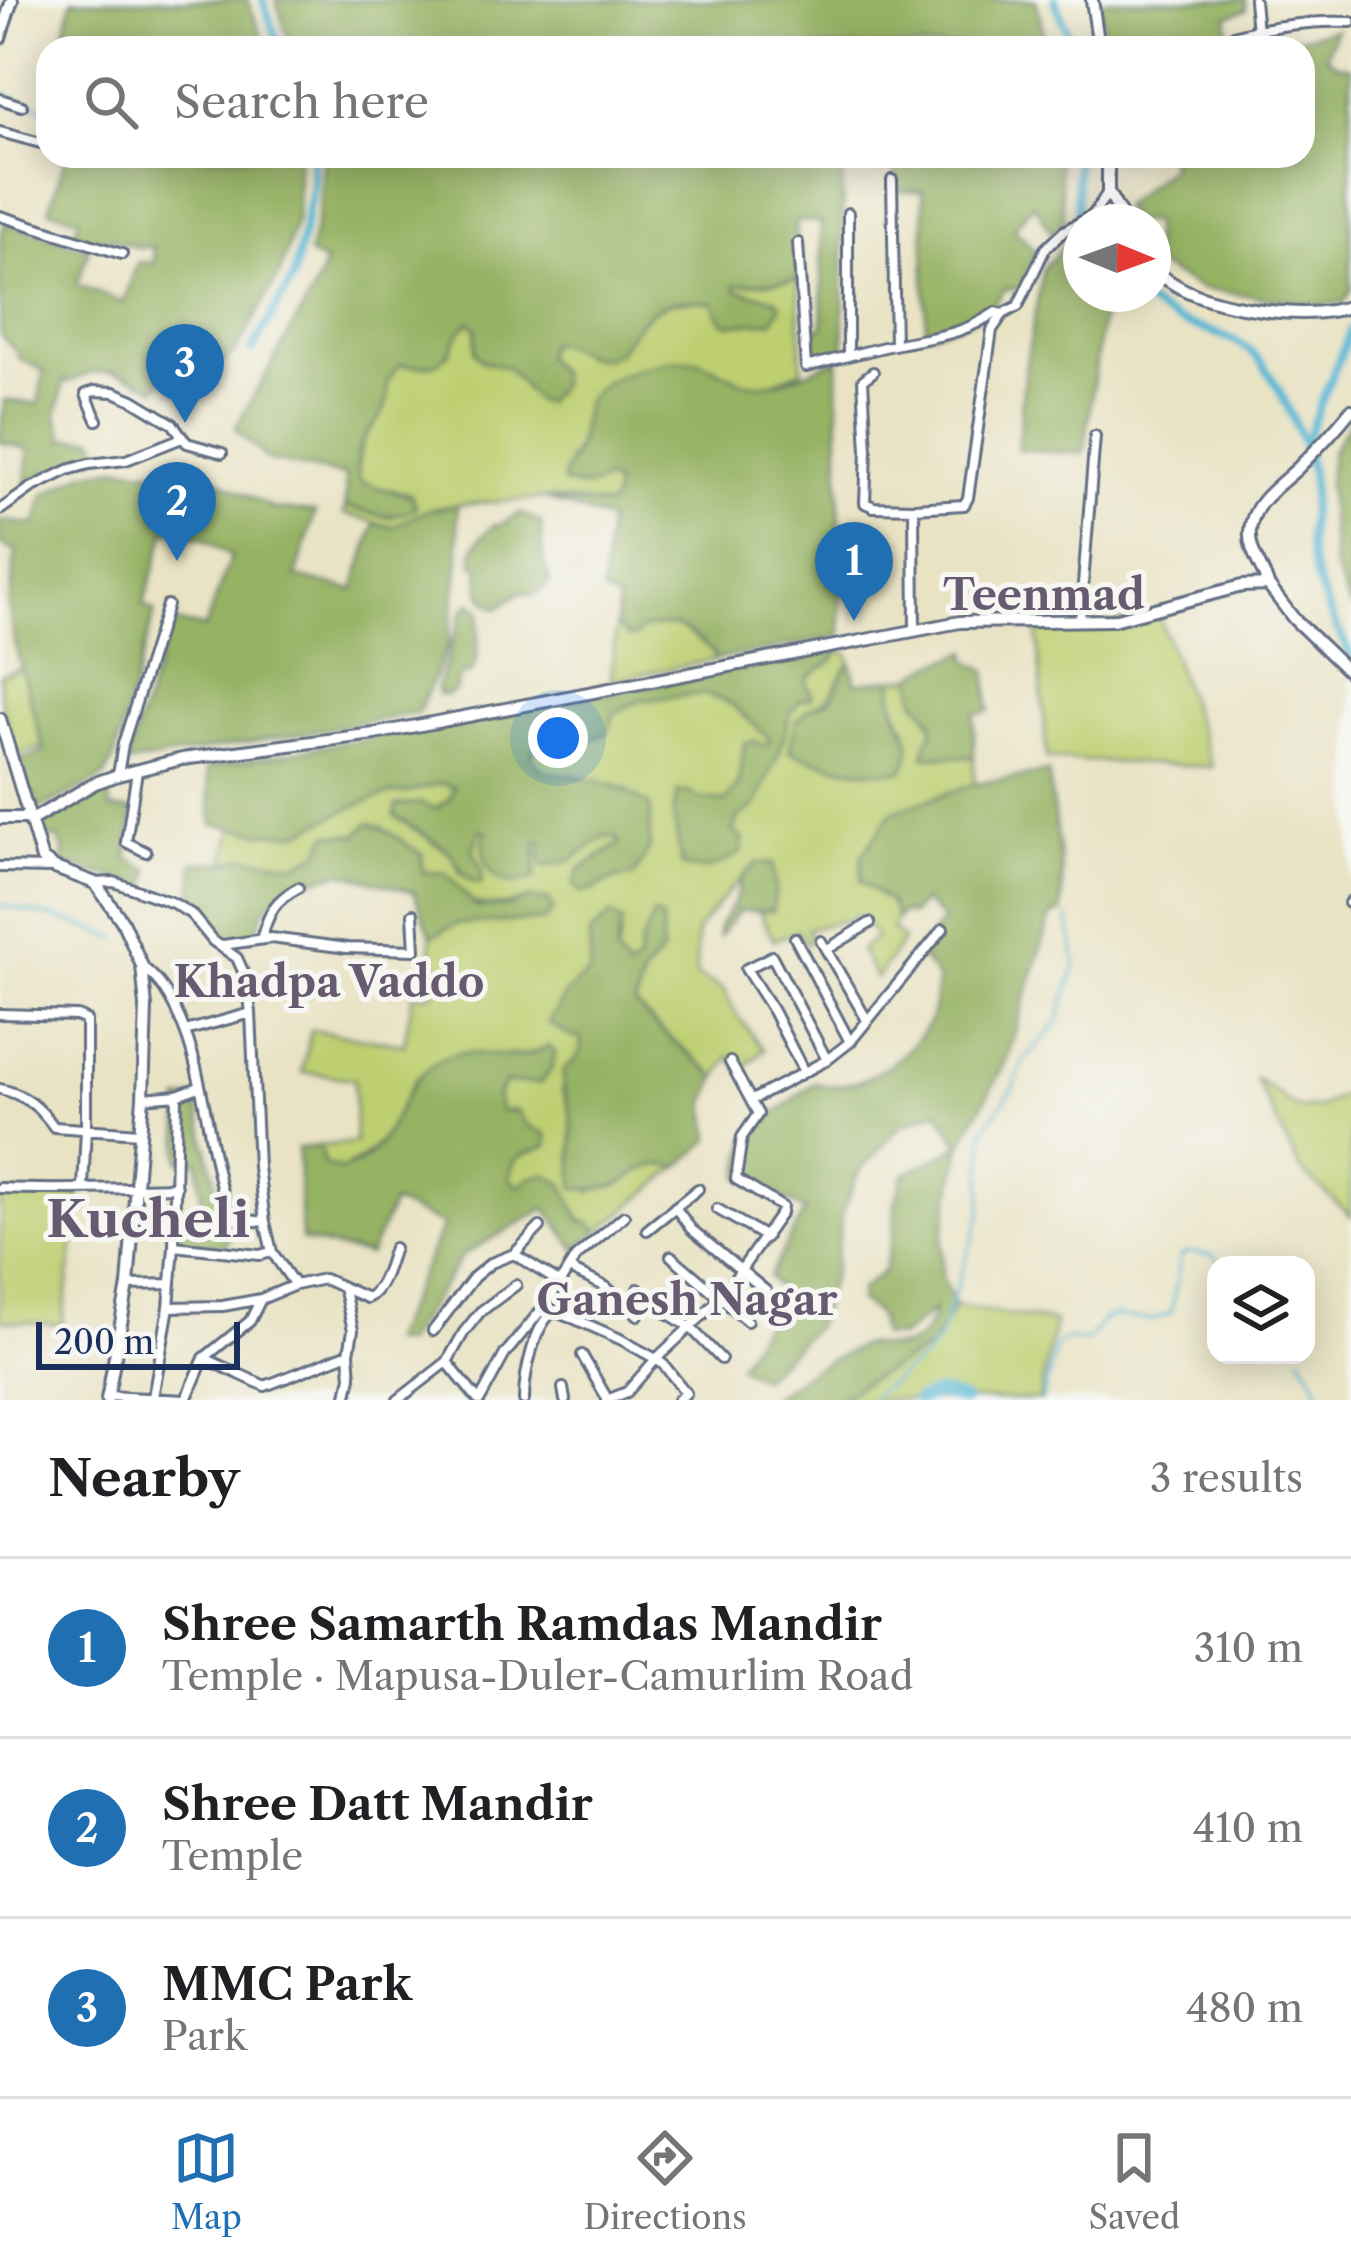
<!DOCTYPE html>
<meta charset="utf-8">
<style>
body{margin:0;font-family:"Libre Caslon Text",serif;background:#f6f6f6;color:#202124}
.controls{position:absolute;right:36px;bottom:36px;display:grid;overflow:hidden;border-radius:24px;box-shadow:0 6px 30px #0003}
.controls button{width:108px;height:108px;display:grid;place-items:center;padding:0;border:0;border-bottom:3px solid #e0e0e0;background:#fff;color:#202124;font:60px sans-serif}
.compass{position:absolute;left:1063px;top:204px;width:108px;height:108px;border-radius:50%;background:#fff;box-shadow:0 6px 30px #0003;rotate:91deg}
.scale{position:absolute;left:36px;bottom:30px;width:204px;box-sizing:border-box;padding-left:12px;border:6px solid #1b2f5e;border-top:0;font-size:33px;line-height:42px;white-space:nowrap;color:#1b2f5e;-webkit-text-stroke:9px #f6f6f2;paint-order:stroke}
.you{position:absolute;left:558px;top:738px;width:42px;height:42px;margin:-30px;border:9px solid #fff;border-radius:50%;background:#1a73e8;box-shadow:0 0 0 18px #1a73e833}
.badge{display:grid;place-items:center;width:78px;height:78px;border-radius:50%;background:#1f6fb2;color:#fff;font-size:39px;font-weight:700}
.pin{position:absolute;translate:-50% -99px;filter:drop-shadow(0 3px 6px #0008)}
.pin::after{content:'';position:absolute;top:63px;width:42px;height:36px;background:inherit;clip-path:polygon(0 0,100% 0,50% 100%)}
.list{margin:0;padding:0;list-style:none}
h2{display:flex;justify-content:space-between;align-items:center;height:156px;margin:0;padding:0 48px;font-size:51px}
h2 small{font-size:39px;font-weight:400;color:#757577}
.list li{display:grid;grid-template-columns:78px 1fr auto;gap:36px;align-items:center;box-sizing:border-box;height:180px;padding:0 48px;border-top:3px solid #e0e0e0}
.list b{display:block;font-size:45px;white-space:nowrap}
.list p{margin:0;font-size:39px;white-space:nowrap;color:#757577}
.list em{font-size:39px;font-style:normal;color:#757577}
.icon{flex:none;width:66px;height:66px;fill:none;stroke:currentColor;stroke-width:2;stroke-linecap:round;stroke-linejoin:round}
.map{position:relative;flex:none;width:1351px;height:1400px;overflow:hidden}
.search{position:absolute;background:#fff;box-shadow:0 6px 30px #0003;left:36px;right:36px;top:36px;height:132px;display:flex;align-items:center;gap:30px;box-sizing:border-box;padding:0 42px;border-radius:36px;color:#757577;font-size:45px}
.sheet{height:696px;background:#fff}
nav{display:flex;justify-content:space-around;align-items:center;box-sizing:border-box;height:168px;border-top:3px solid #e0e0e0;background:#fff;font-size:33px;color:#757577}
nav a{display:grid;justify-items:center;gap:6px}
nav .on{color:#1f6fb2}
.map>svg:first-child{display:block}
.green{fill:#becf71;stroke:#6c7f68;stroke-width:3}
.forest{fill:#96b263;stroke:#587060;stroke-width:3}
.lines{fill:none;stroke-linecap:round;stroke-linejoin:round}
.stream{stroke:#54b6d3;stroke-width:3}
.canal{stroke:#54b6d3;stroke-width:8}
.river{stroke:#54b6d3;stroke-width:12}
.street-casing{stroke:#636e82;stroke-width:14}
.secondary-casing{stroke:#636e82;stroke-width:16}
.street{stroke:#fff;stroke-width:8}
.secondary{stroke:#fff;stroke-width:10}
.labels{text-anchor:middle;stroke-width:10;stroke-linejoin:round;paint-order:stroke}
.neighbourhood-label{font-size:42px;font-weight:bold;fill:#665b70;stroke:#f6f6f2}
.district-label{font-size:51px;font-weight:bold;fill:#665b70;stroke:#f6f6f2}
</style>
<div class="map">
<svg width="1351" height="1400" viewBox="0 0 1351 1400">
<rect width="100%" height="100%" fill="#f6f6f2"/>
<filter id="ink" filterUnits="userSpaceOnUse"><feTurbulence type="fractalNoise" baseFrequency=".00833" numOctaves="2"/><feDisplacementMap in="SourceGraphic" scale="24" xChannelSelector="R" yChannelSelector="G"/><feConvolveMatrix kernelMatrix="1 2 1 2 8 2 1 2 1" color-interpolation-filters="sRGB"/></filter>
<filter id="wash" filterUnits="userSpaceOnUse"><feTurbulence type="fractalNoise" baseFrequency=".004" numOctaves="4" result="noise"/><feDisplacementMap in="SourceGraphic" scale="48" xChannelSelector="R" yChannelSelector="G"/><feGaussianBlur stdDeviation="2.7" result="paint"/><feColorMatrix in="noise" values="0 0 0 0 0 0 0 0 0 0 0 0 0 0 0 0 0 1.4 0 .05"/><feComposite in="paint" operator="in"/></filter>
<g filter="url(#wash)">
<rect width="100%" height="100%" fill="#e9e3c4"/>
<path class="green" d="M798 280 802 371 765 385 740 381 698 361 604 382 586 403 577 448 569 460 616 486 615 497 609 506 549 498 457 505 428 510 392 527 344 514 345 507 391 518 411 494 375 487 359 480C353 455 379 377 401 364 414 357 435 357 449 354L457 330 469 322 476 327V352L508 368 536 401 558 372 545 358 547 344 558 342 590 357 617 353C644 313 663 293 714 303L723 321 730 324 773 321 776 299 736 290 735 284Z
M1159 616 1212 767 1047 759 1037 632Z
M657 625 680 626 715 653 714 660 611 680 616 626C629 633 643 629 657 625Z
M840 650 848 653 851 663C831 684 843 694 810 708L907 730C896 713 892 700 893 679L913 677C914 705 930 709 933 732L927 741 925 756 974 757V784L892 812 861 881 890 903 897 919 892 928 903 940 876 978 860 950 876 938 862 916 807 929 811 940 806 944 798 930 774 940 758 910H773L757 863 729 891 697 930 696 975 724 990 736 1014 764 1050 740 1071 730 1056 717 1077C690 1052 659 1032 635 1004L643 975 662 952 640 945 638 962 627 971 616 954 621 936 591 971 568 991 559 1028 572 1037H581L583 1048 562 1089 571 1114 572 1140 590 1192 605 1185H618L635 1172 656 1164 679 1167 599 1231 591 1223 581 1222 563 1185 519 1187 510 1180C510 1160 517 1155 535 1151L527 1125 517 1111H500L496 1096 505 1083H541L552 1068 555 1053 548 1046 536 1054 500 1056 416 1078C394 1119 385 1151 340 1170L324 1164 319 1146 355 1142 354 1079 302 1072 311 1030 404 1044 413 995 433 994 431 936 457 924 545 920 530 899C478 917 465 899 423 872L422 854 393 837 381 826 295 864 225 863 233 826 263 833H298L357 805 389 793H406L441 783 454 786 450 798 436 809 420 803 395 816 453 855 460 873 482 870 473 851 480 830H487L535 877 536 841H542L572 860 604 836 617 837 620 844 579 870 595 890 613 877 634 875 628 789 575 776 543 772 531 758 539 733 552 720 581 725 591 739 614 713 641 700 705 694 730 703 772 741 764 746 726 801 698 799 688 792 733 831 737 818 755 806 781 748 790 714 800 700 808 676 831 662Z
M21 668 43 747 16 755 0 697V675Z
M1255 1078 1298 1109 1321 1107 1351 1090V1216L1300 1169Z
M79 1193 77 1223 62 1325 0 1320V1194Z
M955 1306 1055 1322 1039 1400H839L861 1384 930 1348Z"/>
<path class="forest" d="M72 0H248L266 48H61Z
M276 0H1036L1047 48H291Z
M1100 0H1246V10L1228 16V31L1193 48H1106Z
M1336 29 1326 56 1336 64 1351 67V290L1344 302 1322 305 1201 289 1157 266 1153 259V222H1131L1122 206 1170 167 1169 156H1303V48H1260V46Z
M66 156H298L297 217 280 273 236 351 213 371 172 359 157 389C121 372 106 363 69 382L64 380 57 416 64 439 95 438 101 456 77 461 26 484 29 449 0 442 4 400 38 404 44 371 18 358 19 354 0 335V240L5 223 89 249 77 284 123 303 138 262 154 263 153 247H137L109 238 96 242 74 235 79 218 49 210Z
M324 156H842L844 353 811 361 807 329 823 327 821 222 796 221 798 280 735 285 737 290 776 299 781 306 773 321 730 324 723 321 713 303C675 296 654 302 630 334 621 345 618 357 602 358 582 360 568 340 548 344L545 358 558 372 560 384 545 403 536 401 508 368 483 361 475 352 476 327 469 322C452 334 453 361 430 365 421 367 409 365 399 365L387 382C395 429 346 427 359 480L375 487 411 495 416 507C392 523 371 513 345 507L346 476 268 460 235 429 313 292 325 263 309 254 319 211Z
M869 156H1057L1064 221 1052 233 1034 203 1014 228 1035 251 1021 289H1004C990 319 956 326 926 334L923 191H897L895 168H869Z
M1065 245 1081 262V294L1112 295 1102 318 1084 454 1018 449 1024 376 1043 268Z
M838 359 841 636 714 660V653C685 630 680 619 640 630L636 637H628L616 626 618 600 602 593 608 520 547 500 609 506 614 497 615 486 607 479C591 490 581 488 563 483 563 469 571 461 577 449 583 435 580 417 586 403 598 375 668 356 696 361 720 366 739 388 766 384 790 381 816 367 838 359Z
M1351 420V608L1333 565 1328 484 1331 452Z
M117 467 212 477 274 509 315 512 296 577 354 590 375 523 392 527 428 510 457 505 459 562 448 645 418 713 126 764 171 622 205 628 231 556 202 538 167 529 143 606 155 611 113 761 104 777 38 810 34 794H29L20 761 45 751 14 642 9 608 16 551 0 545V520L35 525 44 495 85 473Z
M520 513 541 522 543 560 550 582 534 595 520 592 497 608C480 601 478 585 480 567L474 564C470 544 481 538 494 525H500Z
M471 602 480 610 477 660 470 674 460 675 456 690 446 696 438 694 437 688 463 611Z
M840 650 831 662 808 677 806 684 813 693 811 698 800 700 790 714 781 748 755 807 737 819 733 831 743 839 742 852C720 865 708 874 682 866L673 815 678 792H688L698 799 726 801 739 784 744 743 755 741 764 746 771 740 730 703 705 694 641 700 614 713 608 733 591 740 581 725 552 720 539 733 531 757 543 771C583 777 617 781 650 806V847L634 876C607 877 604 888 581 893L574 885 579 870 619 844 617 837 604 836 572 860 543 867 540 857 542 842 536 841 535 877C533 878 518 883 516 883 487 883 479 853 486 831L480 830 473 851 482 870 481 884C458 880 462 863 447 850 431 837 412 827 395 816L396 805 420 803 437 809 450 798 454 787 441 783 406 793 389 794 357 805 298 833H263L213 824 206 768Z
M968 651V660L987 671 989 711 974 714V757L924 756 927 741 933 732 932 720 915 699 913 677C927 663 950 660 968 651Z
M851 663 856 683 893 679C893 691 892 701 896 711 907 737 918 744 902 771 862 774 826 766 789 751L796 722 810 708 830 700 846 667Z
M1048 772 1062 873V912L1051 916 1006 1061 961 1145 942 1240V1277L955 1306 930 1348 861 1384 839 1400H768L811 1370 864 1344C898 1352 927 1349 934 1309L901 1337 881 1336 878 1315 859 1301 860 1290 884 1271 894 1230 895 1203 904 1175 960 1145 938 1110 901 1125 858 1173 842 1213 834 1271 815 1327 761 1378 738 1366 782 1293 769 1277 805 1210 740 1178 748 1136 814 1083C855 1096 905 1060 927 1026 935 1014 935 993 938 979L918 953 943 920 923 901 911 915 903 912 897 919 890 903 861 881 862 855 892 812 974 784Z
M108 786 111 809 133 810 128 859 150 870 147 888C118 878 91 873 62 863L64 852 58 838H42L37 825Z
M369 823C386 827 406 845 422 854L423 872 446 873 476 907 509 906 530 899 549 900 553 909 546 920 457 924 431 936 414 892 342 872 287 886 263 911 255 937 219 939 193 899 194 862 225 863 245 857 295 864 317 854 329 834 357 835Z
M757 863 773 864 776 890 772 911H739L719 936V927L734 903 742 877Z
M654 914 662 919V952L643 975 635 1004C658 1033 690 1052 717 1077L706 1102 711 1139 679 1167C673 1166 666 1165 659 1165 645 1166 635 1175 623 1182 613 1188 587 1191 575 1188 570 1165 575 1142 571 1118 569 1098 562 1094 563 1070 575 1061 584 1054 580 1038L572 1037 548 1023 568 991 591 971 589 935 610 915 622 922 616 954 628 970 638 962 640 945Z
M548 1046 555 1053 552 1068 540 1083H505L497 1096 500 1111H517L527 1125 547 1135V1146C527 1154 510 1154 510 1179L519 1187 529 1178 546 1174 563 1184 581 1221 591 1223 599 1231 576 1249 546 1208 463 1255 404 1344 390 1342 443 1225 393 1203 369 1255 301 1240 298 1148 319 1146 324 1164 340 1170C348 1167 359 1164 366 1158 401 1129 399 1077 447 1057 474 1045 517 1068 548 1046Z
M196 1098 223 1216 231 1223 226 1246 181 1243 180 1208 202 1205 198 1161H180V1100Z"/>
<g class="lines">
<path class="stream" d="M0 93 48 109
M0 905 60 919 117 938
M1300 1355 1316 1382 1322 1400
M872 1400 873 1395 924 1358 939 1339 982 1212 984 1129 1014 1087 1024 1060 1058 1023 1076 964 1068 917
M1042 1400 1057 1344 1065 1340 1088 1341 1104 1319 1113 1316 1151 1320 1171 1313 1181 1257 1187 1252 1213 1255 1222 1265"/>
<path class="canal" d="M263 0 280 48
M1055 0 1074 48
M1076 156 1077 211 1082 222
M1134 294C1149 305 1164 315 1181 322 1206 331 1228 334 1249 350 1277 373 1307 444 1312 480 1315 504 1305 530 1310 554 1317 588 1335 625 1351 656
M252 350 293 279 313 185 312 156
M1304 445 1351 329"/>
<path class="river" d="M918 1400 939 1393 963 1400"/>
</g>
</g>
<g filter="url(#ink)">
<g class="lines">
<defs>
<path id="street" d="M1254 0 1257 31
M1205 48C1238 28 1313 20 1351 22
M0 99 22 106
M0 132 48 145
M892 180 895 345
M848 213V356
M0 216 122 254
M798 243 806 367C834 360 861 352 889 346 932 336 957 338 996 312L1003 314 1018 306 1045 249 1064 231 1093 215 1108 192
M873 372 863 380 867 450 865 503 874 507 914 508
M97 420 86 394 94 391 114 392 133 400 173 424 187 443 222 453
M0 510 31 488 68 470 89 464 126 460 182 438
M1080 621 1095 436
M915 631 914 508 964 505 968 498 992 330 1003 314
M137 771 126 842 146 852
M118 775 123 744 167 605
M0 867 52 868
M96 883 114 882 173 903 191 914 213 941 237 958 247 980 251 1013 258 1167 265 1222 272 1252 295 1285
M1349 903 1351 901
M795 938 850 1042
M261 939C269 913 273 901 298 888
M821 941 867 1020
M223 945 271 938 347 948 415 950 413 914
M826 950 870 923
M143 967C150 973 158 980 163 988 206 1050 205 1147 230 1218L265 1222
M0 1014 77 1016 86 1020V1130L83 1187
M185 1031 251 1013
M804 1072 773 1011 746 969 772 956 827 1060
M0 1089C24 1094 40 1107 54 1127L140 1133
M143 1098 177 1095 199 1087
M752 1100 827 1060 850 1042 943 929
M0 1188C58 1191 117 1188 176 1187
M675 1207 691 1229 766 1291
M717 1209 766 1237
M647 1230 698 1189
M174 1246 260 1255 272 1252
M514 1254 560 1283
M671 1256 747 1321
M569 1269 606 1287 638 1315
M128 1285 171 1284
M638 1289 662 1310 690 1327 721 1359
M344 1291 353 1330 349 1353 351 1377 346 1400
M169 1307 223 1306 261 1299 295 1285 324 1279 367 1298C383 1290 388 1264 394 1248
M433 1331 474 1277 491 1263 514 1254 540 1227
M582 1355 608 1400
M204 1358 265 1386 349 1353
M447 1362 478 1400
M563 1388 565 1400
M107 1396 186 1400 204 1358 250 1321 260 1301
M153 1397 169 1307 174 1246 177 1095
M398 1400 447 1362 464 1332 480 1312 516 1285
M480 1400 505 1354 547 1303 576 1257 624 1216
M524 1400C524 1375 534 1324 555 1310L620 1339 656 1359 664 1365 686 1393 678 1400
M607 1400 627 1392 656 1359 722 1297 781 1213 782 1207 736 1179 742 1137 758 1114 730 1062"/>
<path id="secondary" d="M1092 0 1099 48
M0 38 12 0
M1108 156V192L1125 222
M1153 271C1164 277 1174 285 1185 290 1225 309 1310 321 1351 306
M1268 585C1263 567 1248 551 1250 531 1252 501 1281 485 1300 466 1318 448 1335 430 1351 410
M0 719 42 859 55 868 95 883 122 921 142 966 146 1007 143 1098 128 1285 107 1400
M0 818H35L95 783 118 775 182 759 374 734 960 622 1113 620 1242 586 1268 585 1294 619 1351 674"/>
</defs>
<use href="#street" class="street-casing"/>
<use href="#secondary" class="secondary-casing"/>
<use href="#street" class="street"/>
<use href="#secondary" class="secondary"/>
</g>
</g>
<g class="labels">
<g class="neighbourhood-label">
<text x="1044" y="610">Teenmad</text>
<text x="329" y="997">Khadpa Vaddo</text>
<text x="687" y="1315">Ganesh Nagar</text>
</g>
<g class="district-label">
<text x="148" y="1237">Kucheli</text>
</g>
</g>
</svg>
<div class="controls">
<button><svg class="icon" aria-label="layers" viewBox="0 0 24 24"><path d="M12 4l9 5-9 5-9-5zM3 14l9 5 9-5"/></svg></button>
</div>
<svg class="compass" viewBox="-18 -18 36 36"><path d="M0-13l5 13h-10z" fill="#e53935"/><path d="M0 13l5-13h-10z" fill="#757577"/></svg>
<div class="scale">200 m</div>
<div class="you"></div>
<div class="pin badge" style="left:854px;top:621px">1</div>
<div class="pin badge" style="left:177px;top:561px">2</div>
<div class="pin badge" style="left:185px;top:423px">3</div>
<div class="search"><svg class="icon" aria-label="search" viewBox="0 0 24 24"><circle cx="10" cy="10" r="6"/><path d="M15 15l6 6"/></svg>Search here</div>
</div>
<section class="sheet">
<h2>Nearby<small>3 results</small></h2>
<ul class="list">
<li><span class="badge">1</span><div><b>Shree Samarth Ramdas Mandir</b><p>Temple · Mapusa-Duler-Camurlim Road</p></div><em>310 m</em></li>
<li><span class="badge">2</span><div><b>Shree Datt Mandir</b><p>Temple</p></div><em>410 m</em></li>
<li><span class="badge">3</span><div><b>MMC Park</b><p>Park</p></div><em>480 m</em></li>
</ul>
</section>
<nav>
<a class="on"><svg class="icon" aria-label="map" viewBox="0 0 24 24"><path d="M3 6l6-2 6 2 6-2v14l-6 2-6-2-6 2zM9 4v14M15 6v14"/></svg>Map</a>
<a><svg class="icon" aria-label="directions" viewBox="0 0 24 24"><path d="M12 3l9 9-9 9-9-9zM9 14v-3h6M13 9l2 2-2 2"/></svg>Directions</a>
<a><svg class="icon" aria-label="saved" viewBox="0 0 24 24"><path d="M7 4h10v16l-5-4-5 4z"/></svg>Saved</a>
</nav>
